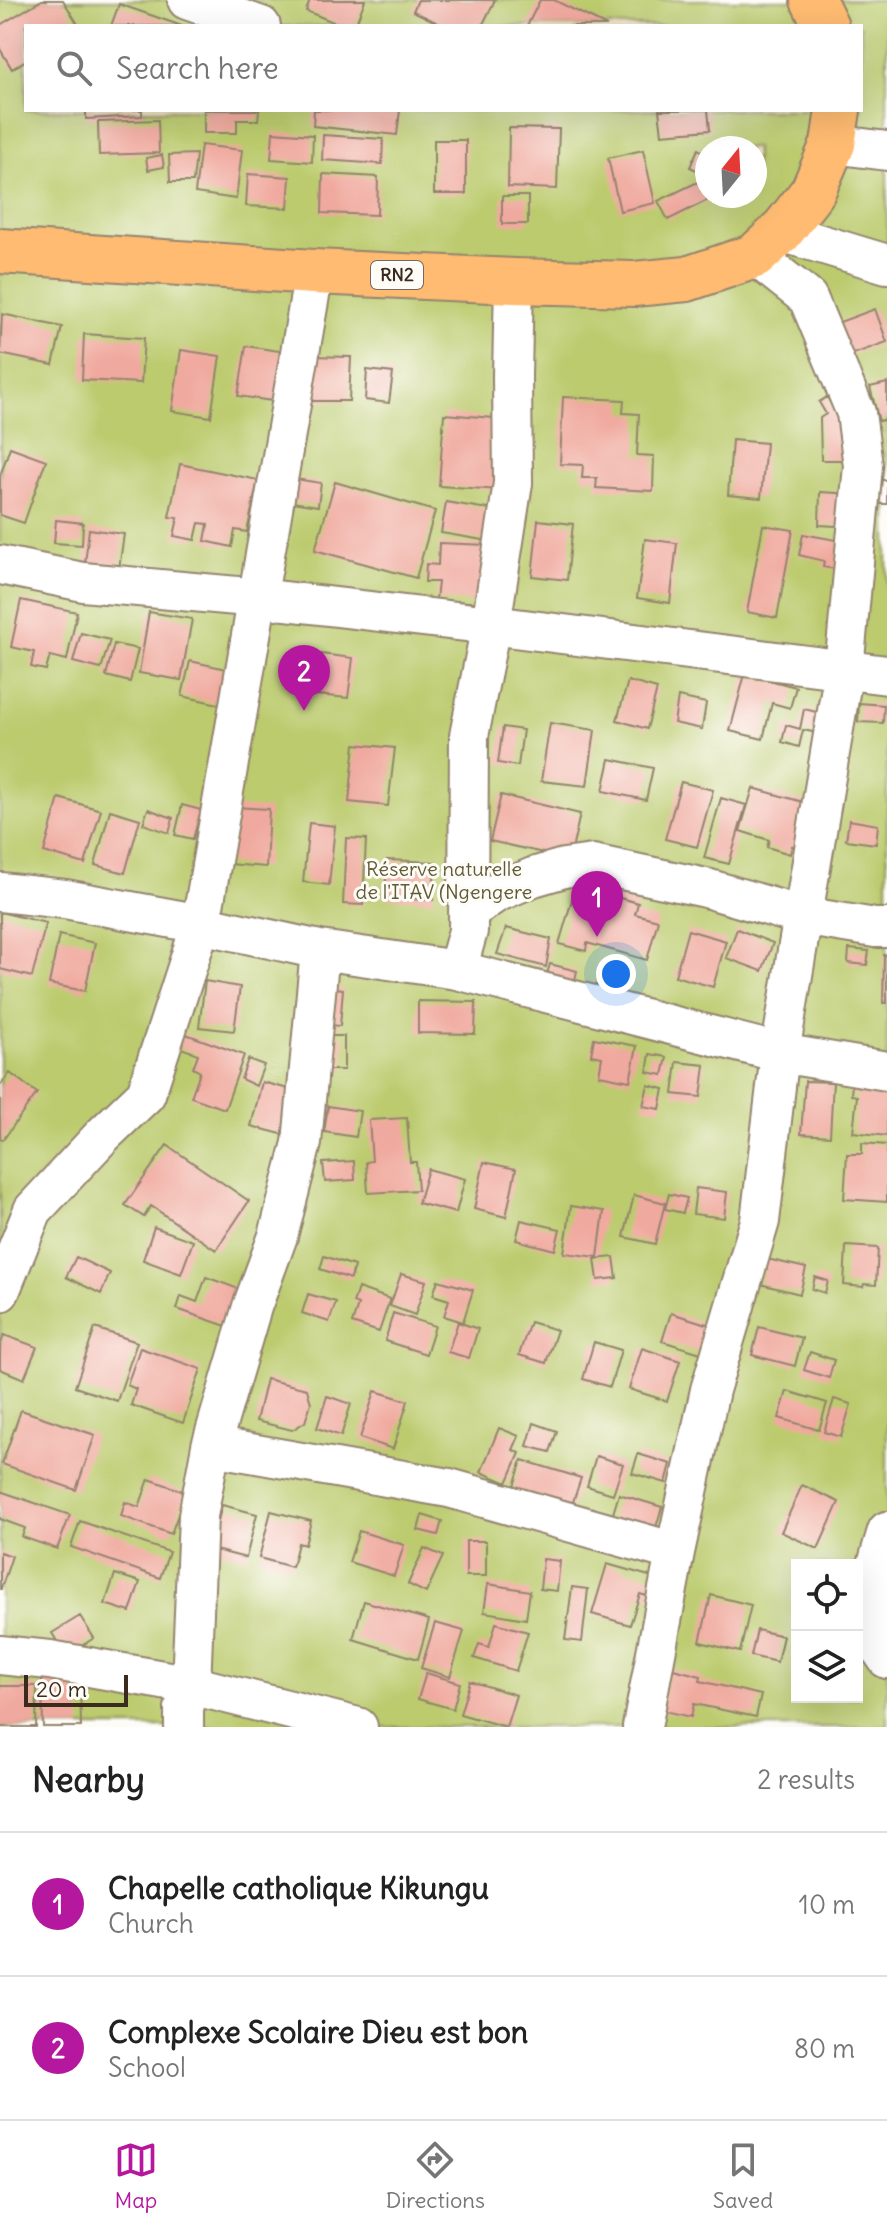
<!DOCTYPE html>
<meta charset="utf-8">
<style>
body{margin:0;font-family:Delius,sans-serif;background:#f2f2f2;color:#222}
.controls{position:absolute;right:24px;bottom:24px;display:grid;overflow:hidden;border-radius:0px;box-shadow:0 8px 32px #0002}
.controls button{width:72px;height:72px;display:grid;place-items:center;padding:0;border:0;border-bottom:2px solid #e0e0e0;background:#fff;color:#222;font:40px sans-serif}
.compass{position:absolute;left:695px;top:136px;width:72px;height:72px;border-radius:50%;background:#fff;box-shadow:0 8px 32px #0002;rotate:18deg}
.scale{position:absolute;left:24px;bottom:20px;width:104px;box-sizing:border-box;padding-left:8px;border:4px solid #3b2a1e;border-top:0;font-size:22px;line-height:28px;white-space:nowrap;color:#3b2a1e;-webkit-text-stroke:6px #fdfcf7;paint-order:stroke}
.you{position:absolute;left:616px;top:974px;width:28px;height:28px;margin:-20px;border:6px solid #fff;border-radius:50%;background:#1a73e8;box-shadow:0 0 0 12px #1a73e833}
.badge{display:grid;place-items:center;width:52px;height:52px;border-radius:50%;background:#b5179e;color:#fff;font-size:26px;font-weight:700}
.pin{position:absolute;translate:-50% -66px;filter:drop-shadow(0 2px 4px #0008)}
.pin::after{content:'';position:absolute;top:42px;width:28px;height:24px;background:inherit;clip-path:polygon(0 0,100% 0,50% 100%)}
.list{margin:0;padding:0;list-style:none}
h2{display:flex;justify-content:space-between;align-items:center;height:104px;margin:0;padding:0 32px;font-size:34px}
h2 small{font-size:26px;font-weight:400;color:#767676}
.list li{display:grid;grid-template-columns:52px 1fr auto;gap:24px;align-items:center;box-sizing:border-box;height:144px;padding:0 32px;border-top:2px solid #e0e0e0}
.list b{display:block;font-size:30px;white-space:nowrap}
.list p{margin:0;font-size:26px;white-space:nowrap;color:#767676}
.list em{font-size:26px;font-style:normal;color:#767676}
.icon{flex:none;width:44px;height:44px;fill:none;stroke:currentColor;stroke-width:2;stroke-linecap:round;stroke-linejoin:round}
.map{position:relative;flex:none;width:887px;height:1727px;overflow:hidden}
.search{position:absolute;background:#fff;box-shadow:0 8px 32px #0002;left:24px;right:24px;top:24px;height:88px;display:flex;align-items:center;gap:20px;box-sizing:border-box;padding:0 28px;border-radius:0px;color:#767676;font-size:30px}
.sheet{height:392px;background:#fff}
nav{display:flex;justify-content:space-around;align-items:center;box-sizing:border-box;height:112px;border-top:2px solid #e0e0e0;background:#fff;font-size:22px;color:#767676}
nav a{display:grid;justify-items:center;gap:4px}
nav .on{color:#b5179e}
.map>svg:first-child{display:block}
.green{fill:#bbcb6d;stroke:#7b7a46;stroke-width:2;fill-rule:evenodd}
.building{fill:#f0a99e}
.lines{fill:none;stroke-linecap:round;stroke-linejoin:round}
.minor-casing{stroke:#94846e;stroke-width:42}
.highway-casing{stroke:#94846e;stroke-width:48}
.minor{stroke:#fff;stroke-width:38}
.highway{stroke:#febb71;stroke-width:44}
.labels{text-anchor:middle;stroke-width:6;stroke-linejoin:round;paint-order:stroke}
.shield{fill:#fdfcf7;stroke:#75695f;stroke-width:2}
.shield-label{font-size:18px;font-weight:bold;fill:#3b2a1e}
.park-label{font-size:20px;fill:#615a36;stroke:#fdfcf7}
</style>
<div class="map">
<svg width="887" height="1727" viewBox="0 0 887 1727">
<rect width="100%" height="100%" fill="#fdfcf7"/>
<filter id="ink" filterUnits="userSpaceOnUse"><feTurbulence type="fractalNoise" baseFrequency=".0125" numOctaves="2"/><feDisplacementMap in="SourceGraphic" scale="16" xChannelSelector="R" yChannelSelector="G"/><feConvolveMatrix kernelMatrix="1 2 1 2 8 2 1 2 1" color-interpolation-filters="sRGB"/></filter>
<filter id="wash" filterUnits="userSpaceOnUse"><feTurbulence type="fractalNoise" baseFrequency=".006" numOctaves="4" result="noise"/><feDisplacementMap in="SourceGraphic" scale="32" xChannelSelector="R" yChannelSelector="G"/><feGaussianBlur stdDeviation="1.8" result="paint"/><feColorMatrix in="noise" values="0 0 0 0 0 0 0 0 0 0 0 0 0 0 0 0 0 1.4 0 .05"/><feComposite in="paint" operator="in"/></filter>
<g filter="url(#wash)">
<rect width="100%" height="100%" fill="#eedfbf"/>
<path class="green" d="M0 0H887V1727H0ZM26 26H861V110H26ZM707 148H755V196H707ZM797 1565H857V1697H797Z"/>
<g id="blocks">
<path class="building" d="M42 0H63L79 26H26V60L12 69 0 49V25Z
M310 0H365L355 26H343L306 11Z
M418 0H495L482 26H444L413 11Z
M540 0H554L607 26H527Z
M119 4 182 26H111Z
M86 110H142V116L86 119Z
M204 110H259L258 120H237V133H204Z
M314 110H400L397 135 313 126Z
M659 110H708L710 130 662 134Z
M158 120 159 153 99 155 98 122Z
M509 128 559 129 557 189 508 187Z
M273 132 313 135 312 162 271 159Z
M323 135 383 139 382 164 322 160Z
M434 140H466V194H434Z
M201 145 242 150 236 199 195 193Z
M698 149 707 154V175L690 167Z
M643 150 655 203 620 211 608 158Z
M196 154 193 182H170L169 155Z
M162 155 164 167 148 170 146 158Z
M248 174 290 177 288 208 246 206Z
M323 174 378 177 377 215 322 213Z
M706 178 707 196H716L668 220 658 201Z
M502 196H528V224H502Z
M875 309 887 342 845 357 834 324Z
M2 314 62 327 53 365 0 354Z
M84 334 144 338 141 383 82 380Z
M246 346 286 352 279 402 238 396Z
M181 350 220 356 211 417 172 411Z
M311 356 351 357 349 401H310Z
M367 370 393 373 389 403 365 400Z
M887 383V419L879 421 870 387Z
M563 397 624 400 623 413 639 414 637 455 654 456 653 491 596 488 597 478H582L583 465 560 464Z
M827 397 834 409 853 460H821L820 418 826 414 819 402Z
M444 414 506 419 501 490 439 486Z
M732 440 766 443 761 498 728 495Z
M10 447 46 460 24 523 0 515V476Z
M180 464 258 480 247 532 235 530 232 547 205 541 208 524 199 523 195 540 174 536 178 518 169 517Z
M289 478 321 483 318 506 285 501Z
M877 480H887V504H876Z
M335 482 435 511 416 578 315 550Z
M820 492 855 494 853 527 819 525Z
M446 502 494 510 489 541 441 533Z
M56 520 83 523 82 545 54 543Z
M538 520 573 524 567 580 532 576Z
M763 525 793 530 777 618 747 612Z
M89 529 124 534 119 569 85 564Z
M803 534 847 542 841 570 823 567 824 561 799 555Z
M645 539 677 543 670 603 637 598Z
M439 543 488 545 485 603 436 600 438 582H425L426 564 438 565Z
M21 600 77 612 67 660 50 656 46 670 31 667 34 652 11 647Z
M149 612 192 619 181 680 139 673Z
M81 633 110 640 101 669 73 662Z
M114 644 138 649 130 682 106 676Z
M321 654 353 658 348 698 317 695Z
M190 661 240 672 232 707 182 696Z
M745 674 796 687 790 708 772 703 763 739 730 731Z
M628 681 657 689 647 729 617 720Z
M678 697 706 703 702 729 674 723Z
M859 703 884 705 883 723 858 722Z
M804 709 821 713 817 733 803 730 799 747 782 742 786 725 800 729Z
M550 723 595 730 587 786 541 781Z
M503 727 523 730 518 766 498 763Z
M355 744 395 748 388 806 349 802Z
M610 759 653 768 646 800 603 791Z
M681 782 713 790 697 847 665 839Z
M753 788 810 804 797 847 792 846 790 854 767 847 769 840 740 831Z
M501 795 580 814 570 859 490 841Z
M59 798 101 810 85 864 44 852Z
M721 798 746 805 729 864 704 858Z
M182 805 201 810 193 839 175 835Z
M233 807 269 809 266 867 229 864Z
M148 809 173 818 169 833 143 824Z
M110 810 140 819 125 873 95 865Z
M849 820 878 825 876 844 846 840Z
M309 823 335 826 329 885 303 882Z
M346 838 366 839 363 905 343 904Z
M387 860 435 862 433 900 385 898Z
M576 886 638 903 635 914 658 920 647 960 587 943 586 951 559 944Z
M0 912 46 923 32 977 0 969Z
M506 928 551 939 546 967 497 954Z
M737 929 773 943 762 971 726 958Z
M688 930 726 941 713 987 675 976Z
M59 935 95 943 85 991 49 984Z
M849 949 869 951 867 965 848 963Z
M884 955H887V1003H883Z
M550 964 577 971 573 989 545 981Z
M205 981 240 987 234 1031 199 1027Z
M323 987 343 989 340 1026 320 1024Z
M418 1001 476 1002 475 1034 418 1033Z
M183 1033 244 1055 225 1109 191 1097 200 1072 193 1068 198 1054 178 1047Z
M322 1036H344V1070H322Z
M594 1038 637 1046 630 1081 599 1075 602 1057 591 1055Z
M650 1054 667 1057 663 1075 647 1072Z
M248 1059 264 1065 256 1086 241 1079Z
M677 1062 705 1065 701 1097 673 1094Z
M10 1073 37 1093 3 1140 0 1138V1086Z
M805 1081 833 1082 830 1136 801 1134Z
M262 1082 296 1091 285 1135 251 1126Z
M852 1084 887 1088V1136L853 1132 857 1096 851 1095Z
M648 1085 664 1089 660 1109 643 1106Z
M328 1106 360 1111 356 1137 324 1132Z
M407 1118 410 1162H416L418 1190 368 1193 366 1162 372 1161 369 1120Z
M862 1143 887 1145V1202L844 1199 847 1154H862Z
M167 1145 249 1201 216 1250 151 1206 144 1217 125 1205Z
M354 1161 355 1180 325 1182 323 1163Z
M484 1162 516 1169 506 1217 474 1209Z
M428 1169 465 1179 456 1213 418 1203Z
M696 1188 727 1192 724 1218 693 1214Z
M669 1194 687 1198 683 1213 665 1209Z
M634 1195 665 1203 655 1244 624 1237Z
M571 1206 604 1211 598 1257 564 1253Z
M521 1220 560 1229 555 1250 516 1240Z
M154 1227 193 1241 181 1274 143 1260Z
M846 1246 878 1248 876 1285 864 1284 863 1287 844 1285Z
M324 1256 354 1266 351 1279 320 1269Z
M76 1257 110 1273 101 1294 66 1277Z
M614 1257 617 1278 598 1280 595 1259Z
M767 1259 806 1268 800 1294 760 1284Z
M401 1274 426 1281 415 1315 390 1306Z
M206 1277 239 1289 226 1326 177 1309 181 1296 197 1302Z
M815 1277 828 1281 825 1293 812 1289Z
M438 1280 473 1290 463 1322 444 1316 449 1300 433 1295Z
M358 1288 390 1299 379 1332 352 1323 358 1305 353 1303Z
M308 1294 336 1302 329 1322 302 1313Z
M393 1313 435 1326 426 1354 385 1341Z
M671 1313 713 1326 704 1354 662 1341Z
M458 1322 478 1329 469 1358 448 1352Z
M530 1322 557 1330 546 1363 519 1355Z
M759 1327 802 1338 795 1366 752 1355Z
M95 1328 137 1342 117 1401 75 1387Z
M4 1335 37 1347 24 1379 0 1369V1346Z
M594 1342 621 1350 610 1387 583 1379Z
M140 1348 201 1369 183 1423 131 1405 136 1389 127 1385Z
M642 1348 680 1361 667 1401 629 1389Z
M810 1352 834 1360 829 1378 804 1370Z
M266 1379 307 1389 311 1403 305 1422 292 1430 256 1421Z
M375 1391 408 1401 393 1449 360 1438Z
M787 1391 827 1403 819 1430 779 1418Z
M327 1396 351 1404 341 1436 317 1428Z
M834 1399 851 1404 841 1437 824 1432Z
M21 1410 95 1435 76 1490 2 1464Z
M534 1423 557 1431 550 1452 527 1446Z
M499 1428 519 1436 513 1450 520 1453 507 1483 481 1472Z
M638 1454 671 1464 666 1483 632 1473Z
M596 1456 623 1464 613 1494 587 1486Z
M522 1460 581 1478 569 1514 511 1496Z
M149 1479 186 1492 171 1534 121 1516 125 1502 139 1507Z
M802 1485 839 1502 818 1549 781 1532Z
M0 1491 70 1515 57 1549 22 1537 25 1528 0 1519Z
M619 1494 662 1507 654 1534 611 1520Z
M222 1505 257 1514 246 1558 211 1549Z
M271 1511 311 1521 305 1545 298 1543 292 1567 259 1558Z
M422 1515 442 1521 438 1535 418 1530Z
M80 1521 169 1552 160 1578 71 1547Z
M359 1531 404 1545 394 1576 349 1562Z
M466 1541H486V1576H466Z
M424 1548 443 1556 426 1593 408 1584Z
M0 1552 12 1556 1 1589H0Z
M543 1559 560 1561 557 1591 540 1589Z
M607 1564 656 1578 650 1597 640 1594 630 1625 592 1614Z
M115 1574 140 1582 130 1612 105 1604Z
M488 1584 530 1591 526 1619 484 1612Z
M572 1587 588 1589 582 1642 565 1640Z
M711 1595 751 1605 740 1652 700 1642Z
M364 1601 429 1620 418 1659 353 1639Z
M80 1616 94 1638 66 1656 52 1633Z
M435 1623 464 1631 450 1677 421 1668Z
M496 1623 528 1632 516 1671 474 1658 479 1644 489 1647Z
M757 1630 783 1636 777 1662 751 1656Z
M669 1668 701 1676 700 1681 761 1695 756 1717 694 1704 691 1717 660 1710Z
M426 1673 460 1683 453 1709 418 1699Z
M80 1677 81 1727H43L42 1678Z
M470 1681 516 1695 506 1727 460 1714Z
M0 1686H37L36 1727H0Z"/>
</g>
</g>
<g filter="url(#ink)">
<use href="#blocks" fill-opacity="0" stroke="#94846e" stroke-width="2"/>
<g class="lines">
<defs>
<path id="minor" d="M187 0 261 26
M833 144 887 151
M781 232 887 264
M0 565 83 582 259 598 491 625 887 675
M0 892 65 899 201 924 320 950 457 970 780 1053 887 1071
M469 911 496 893 533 877 564 868 593 864 706 888 802 916 875 928H887
M457 970 468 931 469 736 491 625 513 483 512 376 514 281
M0 1292 33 1210 103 1135 146 1094 201 924 314 272
M211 1446 449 1488 675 1552
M887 1531 871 1585 868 1631 887 1659
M0 1655 50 1660 191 1685 358 1727
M184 1727V1708L191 1685 198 1516 211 1446 252 1307 278 1236 302 1143 320 950
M642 1727 675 1552 710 1390 760 1221 780 1053 844 669 863 466 856 413 808 298 755 256"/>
<path id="highway" d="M813 0 826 26
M0 251 314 272 514 281 634 284 687 279 755 256 781 232 813 191 833 144 838 110"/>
</defs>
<use href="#minor" class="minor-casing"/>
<use href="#highway" class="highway-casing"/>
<use href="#minor" class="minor"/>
<use href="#highway" class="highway"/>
</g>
</g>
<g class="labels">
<rect class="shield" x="371" y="261" width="52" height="28" rx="6"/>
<g class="shield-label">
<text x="397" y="281">RN2</text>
</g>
<g class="park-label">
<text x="444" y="876">Réserve naturelle<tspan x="444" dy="23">de l'ITAV (Ngengere</tspan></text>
</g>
</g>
</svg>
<div class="controls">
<button><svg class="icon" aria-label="locate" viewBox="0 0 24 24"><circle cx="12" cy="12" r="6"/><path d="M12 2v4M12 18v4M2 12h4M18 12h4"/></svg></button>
<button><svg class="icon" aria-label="layers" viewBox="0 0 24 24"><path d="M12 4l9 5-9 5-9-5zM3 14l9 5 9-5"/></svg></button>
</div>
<svg class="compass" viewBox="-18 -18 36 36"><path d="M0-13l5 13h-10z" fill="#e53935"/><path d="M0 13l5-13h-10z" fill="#767676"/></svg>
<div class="scale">20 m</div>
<div class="you"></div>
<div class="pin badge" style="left:597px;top:937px">1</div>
<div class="pin badge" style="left:304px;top:711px">2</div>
<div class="search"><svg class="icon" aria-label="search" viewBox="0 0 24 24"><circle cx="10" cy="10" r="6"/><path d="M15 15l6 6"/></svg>Search here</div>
</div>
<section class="sheet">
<h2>Nearby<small>2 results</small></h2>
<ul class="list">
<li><span class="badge">1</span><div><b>Chapelle catholique Kikungu</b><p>Church</p></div><em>10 m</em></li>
<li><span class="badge">2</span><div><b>Complexe Scolaire Dieu est bon</b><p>School</p></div><em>80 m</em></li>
</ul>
</section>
<nav>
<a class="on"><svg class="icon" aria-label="map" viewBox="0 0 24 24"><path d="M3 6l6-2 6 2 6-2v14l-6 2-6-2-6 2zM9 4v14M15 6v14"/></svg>Map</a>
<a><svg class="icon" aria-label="directions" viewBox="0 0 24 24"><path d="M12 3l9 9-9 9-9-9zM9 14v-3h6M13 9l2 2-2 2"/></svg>Directions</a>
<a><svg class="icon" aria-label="saved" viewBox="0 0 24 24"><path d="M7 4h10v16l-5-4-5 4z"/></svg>Saved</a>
</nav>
